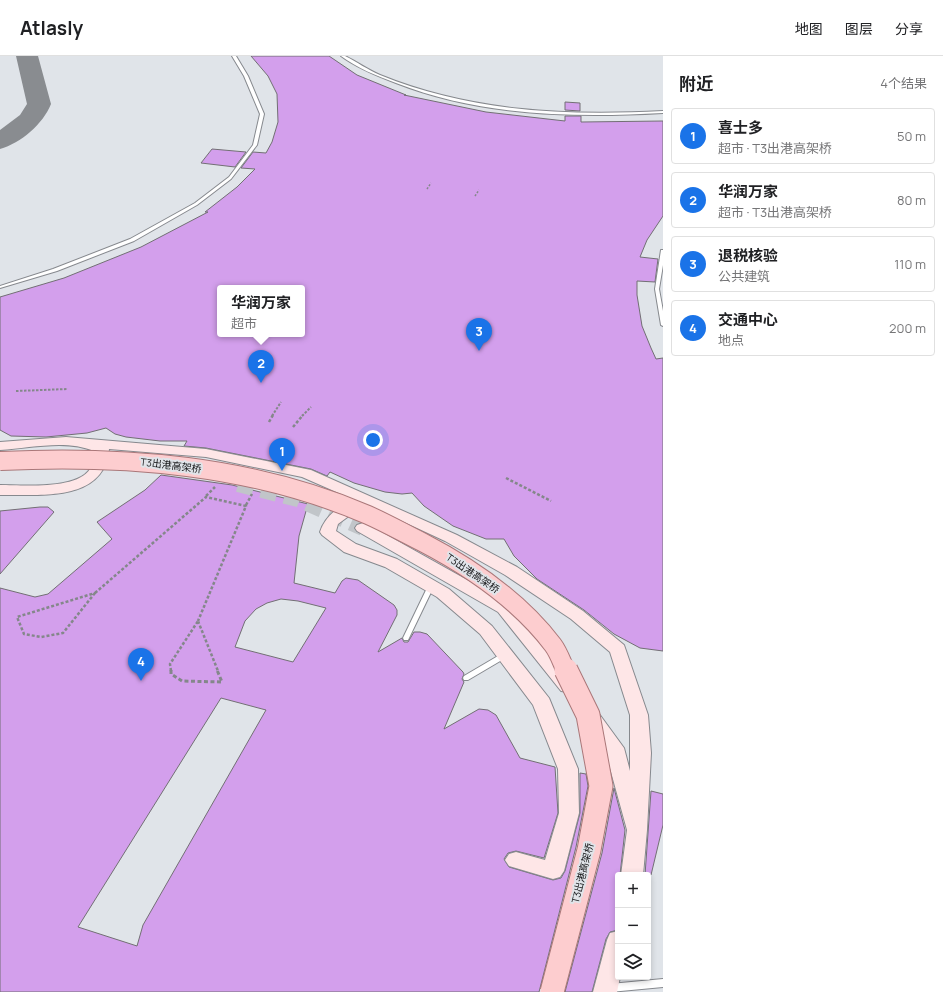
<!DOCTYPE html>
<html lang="zh">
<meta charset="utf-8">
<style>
body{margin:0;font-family:Manrope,"Noto Sans SC",sans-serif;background:#f2f2f2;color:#202124}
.controls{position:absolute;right:12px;bottom:12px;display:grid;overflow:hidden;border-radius:4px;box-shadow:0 2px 6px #0003}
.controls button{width:36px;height:36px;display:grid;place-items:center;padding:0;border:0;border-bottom:1px solid #e0e0e0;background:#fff;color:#202124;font:20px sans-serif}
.you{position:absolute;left:373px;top:384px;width:14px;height:14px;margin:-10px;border:3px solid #fff;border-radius:50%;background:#1a73e8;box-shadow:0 0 0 6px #1a73e833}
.badge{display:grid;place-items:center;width:26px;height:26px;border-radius:50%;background:#1a73e8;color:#fff;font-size:13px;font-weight:700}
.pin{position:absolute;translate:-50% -33px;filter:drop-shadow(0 1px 2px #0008)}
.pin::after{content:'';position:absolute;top:21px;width:14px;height:12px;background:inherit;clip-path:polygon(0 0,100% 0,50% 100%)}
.popup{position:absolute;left:217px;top:229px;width:88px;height:52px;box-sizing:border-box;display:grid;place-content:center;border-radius:4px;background:#fff;filter:drop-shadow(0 1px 3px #0005);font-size:13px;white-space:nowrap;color:#757577}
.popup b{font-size:15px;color:#202124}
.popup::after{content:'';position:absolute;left:50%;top:100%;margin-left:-8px;border:8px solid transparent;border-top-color:#fff}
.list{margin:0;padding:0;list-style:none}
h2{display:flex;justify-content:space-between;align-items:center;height:52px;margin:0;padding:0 16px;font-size:17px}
h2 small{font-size:13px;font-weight:400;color:#757577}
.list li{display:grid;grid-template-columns:26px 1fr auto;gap:12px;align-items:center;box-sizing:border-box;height:56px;margin:0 8px 8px;padding:0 8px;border:1px solid #e0e0e0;border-radius:4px}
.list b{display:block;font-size:15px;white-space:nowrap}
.list p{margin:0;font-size:13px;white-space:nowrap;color:#757577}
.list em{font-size:13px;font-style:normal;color:#757577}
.icon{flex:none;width:22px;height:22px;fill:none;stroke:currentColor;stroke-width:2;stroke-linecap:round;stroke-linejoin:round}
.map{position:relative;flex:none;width:663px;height:936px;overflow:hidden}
header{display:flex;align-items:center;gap:24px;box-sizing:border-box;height:56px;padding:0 20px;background:#fff;border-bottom:1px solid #e0e0e0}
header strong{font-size:19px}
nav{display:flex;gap:22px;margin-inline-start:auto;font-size:14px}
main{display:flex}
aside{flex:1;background:#fff}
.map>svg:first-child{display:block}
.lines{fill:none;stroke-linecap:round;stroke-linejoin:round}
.taxiway{fill:#898c90;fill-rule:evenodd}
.building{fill:#d39fec;stroke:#726f74;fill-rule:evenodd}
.secondary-tunnel{stroke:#c1c5c9;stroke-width:16;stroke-dasharray:16 8;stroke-linecap:butt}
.service-casing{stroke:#86898e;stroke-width:2}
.secondary-casing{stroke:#86898e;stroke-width:2}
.path-far3{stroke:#84878a;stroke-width:1.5;stroke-dasharray:2 1.5;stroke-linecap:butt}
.path-far2{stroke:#84878a;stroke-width:2;stroke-dasharray:2.5 1.5;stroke-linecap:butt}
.path-far1{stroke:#84878a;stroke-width:2.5;stroke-dasharray:3 2;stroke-linecap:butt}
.path{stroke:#84878a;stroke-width:3;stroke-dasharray:4 2.5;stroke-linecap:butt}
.service{fill:#fff;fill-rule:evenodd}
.secondary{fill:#fee6e7;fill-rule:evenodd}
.primary-bridge-far1-casing{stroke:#aa7779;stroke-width:20;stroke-linecap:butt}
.primary-bridge-casing{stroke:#aa7779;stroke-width:25;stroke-linecap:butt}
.primary-bridge-far1{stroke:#fdcdcf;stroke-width:18}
.primary-bridge{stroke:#fdcdcf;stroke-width:23}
.labels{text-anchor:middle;stroke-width:4;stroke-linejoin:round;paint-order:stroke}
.street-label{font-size:10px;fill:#131416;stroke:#e0e4e9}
</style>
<header>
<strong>Atlasly</strong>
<nav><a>地图</a><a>图层</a><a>分享</a></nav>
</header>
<main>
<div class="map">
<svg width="663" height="936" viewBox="0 0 663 936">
<rect width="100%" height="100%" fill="#e0e4e9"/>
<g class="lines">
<path class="taxiway" d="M16 0H38L51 48C43 68 21 87 0 93V74L20 59 27 48Z"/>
</g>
<path class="building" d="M251 0H329L357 19 406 39H404L486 56 565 65V60H581V66L663 65V160L647 184 640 201 658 203 655 226 637 225V239L642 270 651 292 656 303 663 302V595L640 592 614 578 584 554 537 523 514 500 504 483H486L453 470 424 450 412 437 402 438 385 436 354 427 330 416 327 420 311 413 206 392 184 390 187 385H160L126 381 115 378 106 372 87 377 46 381 11 380 0 374V241L64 222 141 191 208 156H205L237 131 255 113 241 112 253 96 266 97 272 86 278 66 277 38 268 20ZM220 232H302V278H220Z
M565 46 580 47V55L565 54Z
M212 93 246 96 235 111 201 107Z
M161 419 232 429 308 448 299 480 294 527 335 537 342 525 346 522 358 524 394 549 397 554V559L378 596 402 582 404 586H408L414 576H420L427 578 463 616 464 618 462 623 464 626 444 673 479 653 488 654 496 659 520 702 555 711 558 757 544 802 516 795 508 797 504 803 509 811 553 824 561 822 565 815 580 757V717L586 718 588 730 576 791 539 936H0V532L35 541 48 538 112 483 97 466 145 434ZM281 543 298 545 326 552 293 606 235 591 245 565 256 553 267 547ZM221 642 266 654 143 869 137 890 78 871Z
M40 451H48L54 456 0 518V455Z
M614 732 625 774 620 819H618V874L610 876 606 883 592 936H565L602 797Z
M651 735 663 738V769L651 819H645Z"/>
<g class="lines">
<path class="secondary-tunnel" d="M238 428 298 443 363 472"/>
<defs>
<path id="service" d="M232 0H236L248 20 264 58 257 89 231 123 197 149 134 185 57 215 0 232V230L53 213 130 183 195 147 229 121 253 89 260 58 244 20Z
M341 0H345C357 6 368 14 380 19 471 56 566 60 663 55V57C573 62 480 60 396 27 377 20 357 12 341 0Z
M661 194H663V209L659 233 663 255V270L661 269 655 233Z
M431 528 434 530 409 582 408 584H404L403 582 428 530Z
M503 597H507L508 599 507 601 468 624H464L463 622 464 620Z
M663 923V931L610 936 607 935 606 932 607 929 610 928Z"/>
<path id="secondary" d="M66 381 206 393 311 414 457 479 517 511 583 555 624 589 648 659 651 697 647 774 643 819H621L627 774 605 694 581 660 583 655 590 653 597 655 624 692 630 715V659L610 596 571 563 505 519 445 485 374 452 357 454 338 468 336 475 356 488 397 503 449 533 492 570 549 642 578 713 579 757 564 815 560 821 553 823 509 810 505 804 509 798 516 796 545 804 559 757 558 713 533 649 480 578 437 541 385 511 344 496 322 479 320 476C325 460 341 447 357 445L302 421 206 401 109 393C104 447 40 438 0 439V429C22 429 77 434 90 413 93 408 94 401 94 395 66 383 30 392 0 394V386Z
M363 467 369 469 510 548 575 625 577 630 575 635 568 636 561 635 498 556 357 475 355 472 357 469Z
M618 875V921H620L617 936H593L607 884 610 877Z"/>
</defs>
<use href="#service" class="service-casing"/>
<use href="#secondary" class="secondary-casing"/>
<path class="path-far3" d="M427 133 431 127
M475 140 479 134"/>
<path class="path-far2" d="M16 335 68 333
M272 360 281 346
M302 360 311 351"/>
<path class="path-far1" d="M269 366 273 359
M293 371 303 359
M506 422 551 445
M206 440 215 431
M246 449 252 438
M95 537 63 577 41 581 24 578 17 561Z
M95 537 206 441 246 450 198 565
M198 565 218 615
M171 615 170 608 198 565"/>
<path class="path" d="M171 614V618L182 625 222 626 217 614"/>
<use href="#service" class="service"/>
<use href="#secondary" class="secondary"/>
<defs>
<path id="primary-bridge-far1" d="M0 405C125 399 252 409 368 459 386 467 404 477 422 486 472 512 519 544 553 589 559 597 562 607 566 615"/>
<path id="primary-bridge" d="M552 936 589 794 601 730 588 659 566 614"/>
</defs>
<use href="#primary-bridge-far1" class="primary-bridge-far1-casing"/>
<use href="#primary-bridge" class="primary-bridge-casing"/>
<use href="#primary-bridge-far1" class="primary-bridge-far1"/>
<use href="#primary-bridge" class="primary-bridge"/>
</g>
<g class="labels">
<g class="street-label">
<text transform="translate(171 409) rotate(7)" y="4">T3出港高架桥</text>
<text transform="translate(473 517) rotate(34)" y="4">T3出港高架桥</text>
<text transform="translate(582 817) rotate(-76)" y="4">T3出港高架桥</text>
</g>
</g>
</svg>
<div class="controls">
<button>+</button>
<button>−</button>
<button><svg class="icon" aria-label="layers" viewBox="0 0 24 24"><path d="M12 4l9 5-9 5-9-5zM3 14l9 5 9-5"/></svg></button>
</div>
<div class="you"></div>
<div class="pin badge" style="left:282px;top:415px">1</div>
<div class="pin badge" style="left:261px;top:327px">2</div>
<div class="popup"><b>华润万家</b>超市</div>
<div class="pin badge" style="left:479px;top:295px">3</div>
<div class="pin badge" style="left:141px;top:625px">4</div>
</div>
<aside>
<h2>附近<small>4个结果</small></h2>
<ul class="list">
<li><span class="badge">1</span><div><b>喜士多</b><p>超市 · T3出港高架桥</p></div><em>50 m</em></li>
<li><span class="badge">2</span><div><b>华润万家</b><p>超市 · T3出港高架桥</p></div><em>80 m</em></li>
<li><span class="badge">3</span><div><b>退税核验</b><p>公共建筑</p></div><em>110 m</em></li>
<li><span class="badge">4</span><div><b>交通中心</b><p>地点</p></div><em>200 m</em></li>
</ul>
</aside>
</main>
